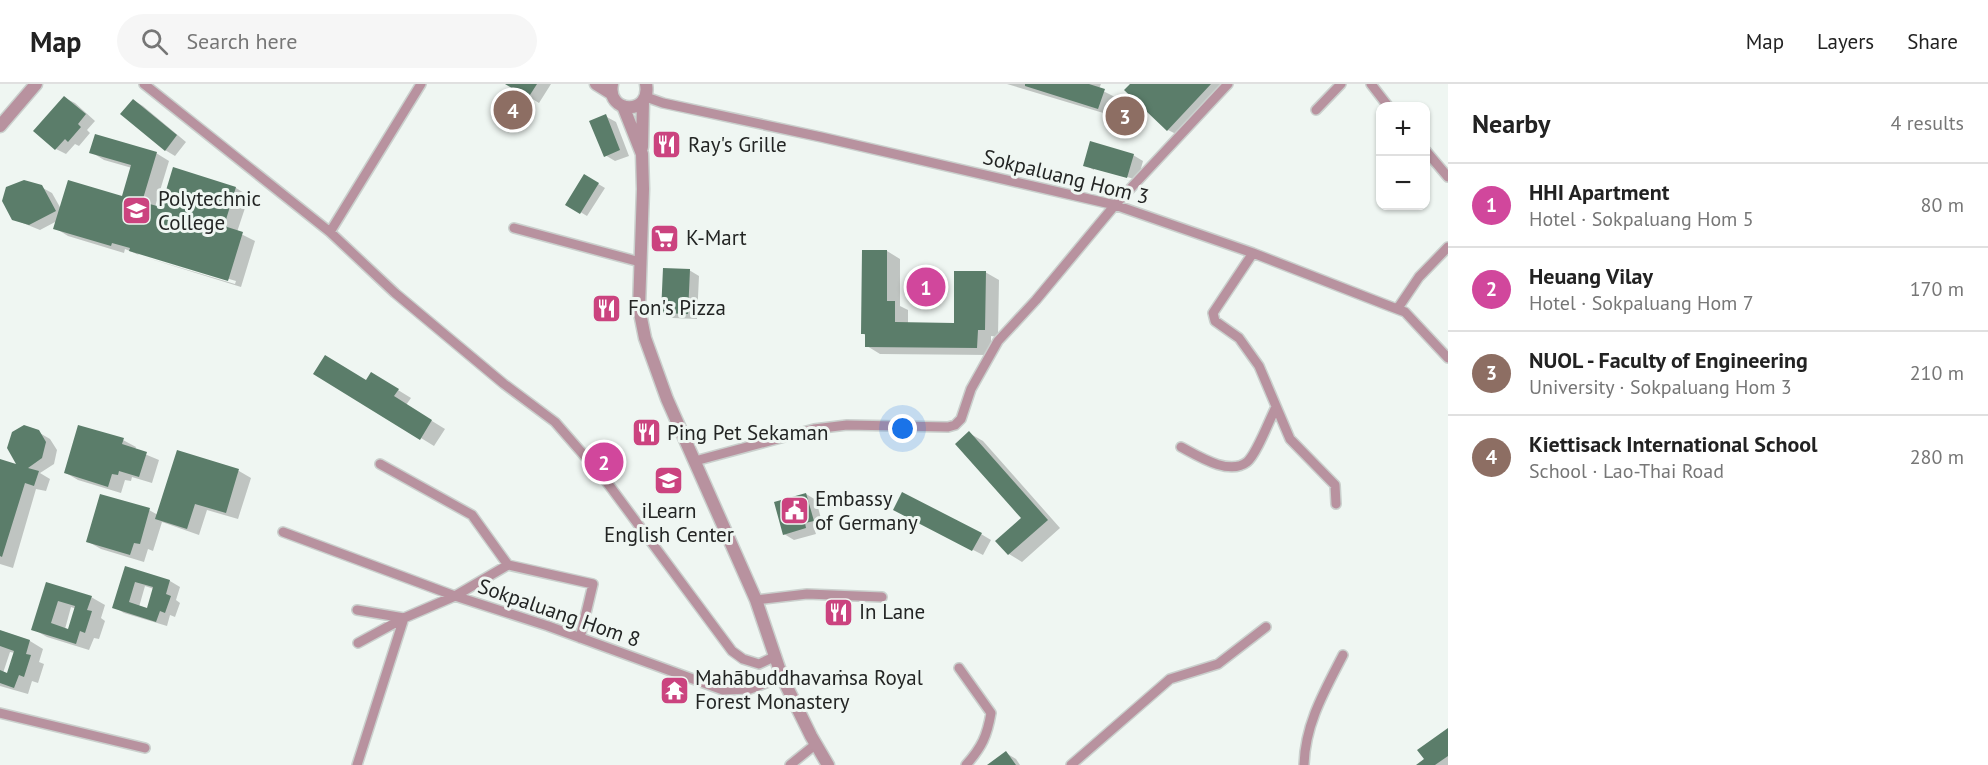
<!DOCTYPE html>
<meta charset="utf-8">
<style>
body{margin:0;font-family:"PT Sans",sans-serif;background:#f6f6f6;color:#222}
.controls{position:absolute;right:18px;top:18px;display:grid;overflow:hidden;border-radius:12px;box-shadow:0 2px 4px #0004}
.controls button{width:54px;height:54px;display:grid;place-items:center;padding:0;border:0;border-bottom:2px solid #e0e0e0;background:#fff;color:#222;font:30px sans-serif}
.you{position:absolute;left:903px;top:345px;width:21px;height:21px;margin:-15px;border:4px solid #fff;border-radius:50%;background:#1a73e8;box-shadow:0 0 0 9px #1a73e833}
.badge{display:grid;place-items:center;width:39px;height:39px;border-radius:50%;background:#cb437f;color:#fff;font-size:20px;font-weight:700}
.pin{position:absolute;translate:-50% -50%;border:3px solid #fff;box-shadow:0 2px 6px #0006}
.list{margin:0;padding:0;list-style:none}
h2{display:flex;justify-content:space-between;align-items:center;height:78px;margin:0;padding:0 24px;font-size:26px}
h2 small{font-size:20px;font-weight:400;color:#767676}
.list li{display:grid;grid-template-columns:39px 1fr auto;gap:18px;align-items:center;box-sizing:border-box;height:84px;padding:0 24px;border-top:2px solid #e0e0e0}
.list b{display:block;font-size:22px;white-space:nowrap}
.list p{margin:0;font-size:20px;white-space:nowrap;color:#767676}
.list em{font-size:20px;font-style:normal;color:#767676}
.icon{flex:none;width:33px;height:33px;fill:none;stroke:currentColor;stroke-width:2;stroke-linecap:round;stroke-linejoin:round}
.map{position:relative;flex:none;width:1448px;height:681px;overflow:hidden}
header{display:flex;align-items:center;gap:36px;box-sizing:border-box;height:84px;padding:0 30px;background:#fff;border-bottom:2px solid #e0e0e0}
header strong{font-size:28px}
nav{display:flex;gap:33px;margin-inline-start:auto;font-size:21px}
.search{width:420px;height:54px;background:#f6f6f6;display:flex;align-items:center;gap:15px;box-sizing:border-box;padding:0 21px;border-radius:33px;color:#767676;font-size:22px}
main{display:flex}
aside{flex:1;background:#fff}
.map>svg:first-child{display:block}
.shadow{fill:#0003;fill-rule:evenodd}
.building{fill:#5b7d6a;fill-rule:evenodd}
.lines{fill:none;stroke-linecap:round;stroke-linejoin:round}
.minor-casing{stroke:#cad0cd;stroke-width:12}
.tertiary-casing{stroke:#cad0cd;stroke-width:15}
.minor{stroke:#b8929f;stroke-width:9}
.tertiary{stroke:#b8929f;stroke-width:12}
.labels{text-anchor:middle;stroke-width:6;stroke-linejoin:round;paint-order:stroke}
.poi-label{font-size:21px;fill:#232524;stroke:#eff6f2;text-anchor:start}
.street-label{font-size:21px;fill:#232524;stroke:#eff6f2}
</style>
<header>
<strong>Map</strong>
<div class="search"><svg class="icon" aria-label="search" viewBox="0 0 24 24"><circle cx="10" cy="10" r="6"/><path d="M15 15l6 6"/></svg>Search here</div>
<nav><a>Map</a><a>Layers</a><a>Share</a></nav>
</header>
<main>
<div class="map">
<svg width="1448" height="681" viewBox="0 0 1448 681">
<rect width="100%" height="100%" fill="#eff6f2"/>
<path class="shadow" d="M508 0H551L539 19Z
M1007 0H1101L1099 5 1115 13 1110 31Z
M1132 0H1229L1180 52 1168 46Z
M65 14 75 19 95 37 87 46 90 49 79 62 75 60 66 70 56 65Z
M133 16 143 22 186 58 175 72 165 66Z
M605 32 616 38 629 72 615 77 605 71Z
M91 68 156 69 169 77 155 123 162 125 174 85 236 104 249 112 237 148 255 157 241 203 141 172 235 200 236 197 135 167 139 171 125 165 124 169 68 152 55 144 57 137 40 146 13 135 41 103 52 109 61 125 123 114 132 84 104 76Z
M1133 71 1143 77 1137 99 1095 87 1134 98V95L1094 83V86L1085 81Z
M585 92 605 104 587 132 567 120Z
M887 167 900 175V222L908 226V240H956L985 188 999 196 998 253 991 252V271L880 270 867 262V252L862 249Z
M689 186 699 192 697 235 673 234 663 228Z
M372 290 411 314 406 321 445 345 434 362 421 354 367 298Z
M38 348 50 355 57 366 54 380 40 389 50 395 46 407 36 405 13 484 0 480V381L19 383Z
M969 349 983 357 1060 444 1022 478 1009 470 1023 434Z
M123 356 136 363 135 366 159 376 152 399 132 393 131 397 125 396 121 409 78 396 66 389Z
M178 367 239 387 251 394 238 435 207 426 199 451 162 438 153 467 148 465 144 478 101 465 87 457 149 426 158 431Z
M806 410 816 416 823 442 814 444 816 450 794 456 784 450Z
M905 431 981 450 991 456 983 471Z
M126 484 170 497 180 503 176 516 180 519 175 533 170 531 167 542 124 529 114 523ZM145 502 154 505 148 526 139 523Z
M47 500 91 513 105 521 101 534 105 537 99 555 94 554 89 566 47 553 33 545ZM71 523 76 525 69 547 65 545Z
M0 548 30 557 43 565 39 578 44 580 38 599 32 597 28 610 0 602ZM10 568 15 569 8 590 3 589Z
M1448 645V681H1428Z
M1006 669 1016 675 1020 681H989Z"/>
<path class="building" d="M505 0H537L528 14Z
M1025 0H1089L1105 5 1098 25 1025 2Z
M1130 0H1211L1167 47 1124 6Z
M64 12 86 30 78 40 81 43 68 58 65 55 55 66 33 47Z
M133 15 177 51 165 67 120 30Z
M606 30 620 66 604 73 589 37Z
M95 50 157 68 142 118 161 123 173 83 236 103 224 142 243 148 228 197 129 167 130 164 112 159 111 162 53 145 68 96 122 112 131 81 89 69Z
M1090 57 1134 70 1127 94 1083 82Z
M584 90 599 99 580 130 565 121Z
M24 96 42 101 56 127 29 141 12 136 2 117 6 103Z
M862 166H887V217H895V238L954 239V187H986L985 246H978L977 264 865 263V250H861Z
M663 184 690 185 688 230 661 229Z
M325 271 366 296 371 288 399 305 394 312 432 336 420 356 313 290Z
M24 341 39 346 46 358 42 374 28 384 39 387 34 402 25 399 2 473 0 472V375L16 380 7 364 12 348Z
M78 341 124 354 122 360 147 368 139 393 119 387 118 391 112 390 108 403 64 389Z
M969 347 1048 436 1008 471 995 457 1021 434 955 360Z
M177 366 239 385 226 429 195 420 187 445 155 435Z
M902 408 982 449 972 467 893 426Z
M806 409 814 437 805 439 806 444 783 451 774 418Z
M100 410 150 424 140 460 134 459 130 471 86 458Z
M125 482 170 496 166 510 171 512 165 529 160 527 156 538 112 524ZM135 498 153 503 147 524 129 518Z
M46 498 92 512 87 526 92 527 85 549 80 547 76 560 31 546ZM58 517 75 522 68 545 51 539Z
M0 546 30 556 26 570 31 571 24 593 19 591 14 604 0 599V586L7 589 14 567 0 562Z
M1448 644V672L1435 681H1416L1424 675 1417 666Z
M1006 667 1016 681H987Z"/>
<g class="lines">
<defs>
<path id="minor" d="M144 0 330 148 395 209 504 300 555 338 603 393 732 567 743 575 759 580 776 572
M1371 0 1388 22
M646 13 663 19 821 53 1115 121 1253 169 1384 220 1405 228 1448 274
M1316 26 1341 0
M1426 67 1448 93
M514 144 640 178
M330 148 421 0
M1253 169 1213 229 1215 237 1239 254 1259 282 1290 355 1335 401 1336 420
M1398 224 1419 193 1448 163
M1181 363C1198 372 1229 392 1247 378 1256 371 1269 337 1275 325
M695 377 814 345 847 341 948 343 955 341 961 335 971 305 998 257 1036 216 1115 121 1228 0
M380 380 472 431 508 481
M283 448 455 512 508 481 593 500 580 554
M756 516 807 510 882 513
M357 526 404 534
M358 559 404 534
M959 584 991 629C987 652 982 663 966 681
M0 629 145 664
M357 681 404 534 455 512 548 542 723 606 750 605 782 593
M790 681 816 660
M1071 681 1170 595 1218 580 1266 543
M1304 681C1305 640 1325 606 1343 571"/>
<path id="tertiary" d="M596 0 612 10
M612 0C606 30 652 32 646 0
M623 22 642 70 643 105 639 224 645 254 667 315 756 516 782 593 811 652 828 681
M0 42 36 0
M642 63 643 17"/>
</defs>
<use href="#minor" class="minor-casing"/>
<use href="#tertiary" class="tertiary-casing"/>
<use href="#minor" class="minor"/>
<use href="#tertiary" class="tertiary"/>
</g>
<defs>
<symbol id="restaurant-square" viewBox="-11 -11 22 22"><rect x="-9" y="-9" width="18" height="18" rx="4" fill="#cb437f" stroke="#eff6f2"/><path d="M-5-6h1v4h1v-4h1v4h1v-4h1v5L-1.5 .5V6h-2V.5L-5-1ZM5-6V6H3V1.5H1.5Q1.5-4 5-6Z" fill="#fff"/></symbol>
<symbol id="school-square" viewBox="-11 -11 22 22"><rect x="-9" y="-9" width="18" height="18" rx="4" fill="#cb437f" stroke="#eff6f2"/><path d="M0-5L7-2L0 1L-7-2ZM-4 1L0 2.5L4 1V4Q0 6-4 4Z" fill="#fff"/></symbol>
<symbol id="supermarket-square" viewBox="-11 -11 22 22"><rect x="-9" y="-9" width="18" height="18" rx="4" fill="#cb437f" stroke="#eff6f2"/><path d="M-6-5.5h2.5l.6 2H6L4.5 2H-2.5L-4.4-4H-6ZM-1.5 3.2a1.3 1.3 0 1 0 .1 0ZM3 3.2a1.3 1.3 0 1 0 .1 0Z" fill="#fff"/></symbol>
<symbol id="civic-square" viewBox="-11 -11 22 22"><rect x="-9" y="-9" width="18" height="18" rx="4" fill="#cb437f" stroke="#eff6f2"/><path d="M-.6-6.5H3V-4.5H.6V-3L4-1V1h2V6H-6V1h2V-1L-.6-3ZM-1.2 2.5V6h2.4V2.5Z" fill="#fff"/></symbol>
<symbol id="temple-square" viewBox="-11 -11 22 22"><rect x="-9" y="-9" width="18" height="18" rx="4" fill="#cb437f" stroke="#eff6f2"/><path d="M0-6L5-2H3V0L6.5 2.5H4V6H1.5V3h-3V6H-4V2.5H-6.5L-3 0V-2H-5Z" fill="#fff"/></symbol>
</defs>
<g fill-rule="evenodd">
<use href="#restaurant-square" x="650" y="44" width="33" height="33"/>
<use href="#school-square" x="120" y="110" width="33" height="33"/>
<use href="#supermarket-square" x="648" y="138" width="33" height="33"/>
<use href="#restaurant-square" x="590" y="208" width="33" height="33"/>
<use href="#restaurant-square" x="630" y="332" width="33" height="33"/>
<use href="#school-square" x="652" y="380" width="33" height="33"/>
<use href="#civic-square" x="778" y="410" width="33" height="33"/>
<use href="#restaurant-square" x="822" y="512" width="33" height="33"/>
<use href="#temple-square" x="658" y="590" width="33" height="33"/>
</g>
<g class="labels">
<g class="poi-label">
<text x="688" y="68">Ray's Grille</text>
<text x="158" y="122">Polytechnic<tspan x="158" dy="24">College</tspan></text>
<text x="686" y="161">K-Mart</text>
<text x="628" y="231">Fon's Pizza</text>
<text x="667" y="356">Ping Pet Sekaman</text>
<text x="815" y="422">Embassy<tspan x="815" dy="24">of Germany</tspan></text>
<text x="669" y="434" text-anchor="middle">iLearn<tspan x="669" dy="24">English Center</tspan></text>
<text x="859" y="535">In Lane</text>
<text x="695" y="601">Mahābuddhavaṁsa Royal<tspan x="695" dy="24">Forest Monastery</tspan></text>
</g>
<g class="street-label">
<text transform="translate(1066 93) rotate(14)" y="7">Sokpaluang Hom 3</text>
<text transform="translate(559 529) rotate(19)" y="7">Sokpaluang Hom 8</text>
</g>
</g>
</svg>
<div class="controls">
<button>+</button>
<button>−</button>
</div>
<div class="you"></div>
<div class="pin badge" style="left:926px;top:203px;background:#d1479c">1</div>
<div class="pin badge" style="left:604px;top:378px;background:#d1479c">2</div>
<div class="pin badge" style="left:1125px;top:32px;background:#8d6e63">3</div>
<div class="pin badge" style="left:513px;top:26px;background:#8d6e63">4</div>
</div>
<aside>
<h2>Nearby<small>4 results</small></h2>
<ul class="list">
<li><span class="badge" style="background:#d1479c">1</span><div><b>HHI Apartment</b><p>Hotel · Sokpaluang Hom 5</p></div><em>80 m</em></li>
<li><span class="badge" style="background:#d1479c">2</span><div><b>Heuang Vilay</b><p>Hotel · Sokpaluang Hom 7</p></div><em>170 m</em></li>
<li><span class="badge" style="background:#8d6e63">3</span><div><b>NUOL - Faculty of Engineering</b><p>University · Sokpaluang Hom 3</p></div><em>210 m</em></li>
<li><span class="badge" style="background:#8d6e63">4</span><div><b>Kiettisack International School</b><p>School · Lao-Thai Road</p></div><em>280 m</em></li>
</ul>
</aside>
</main>
